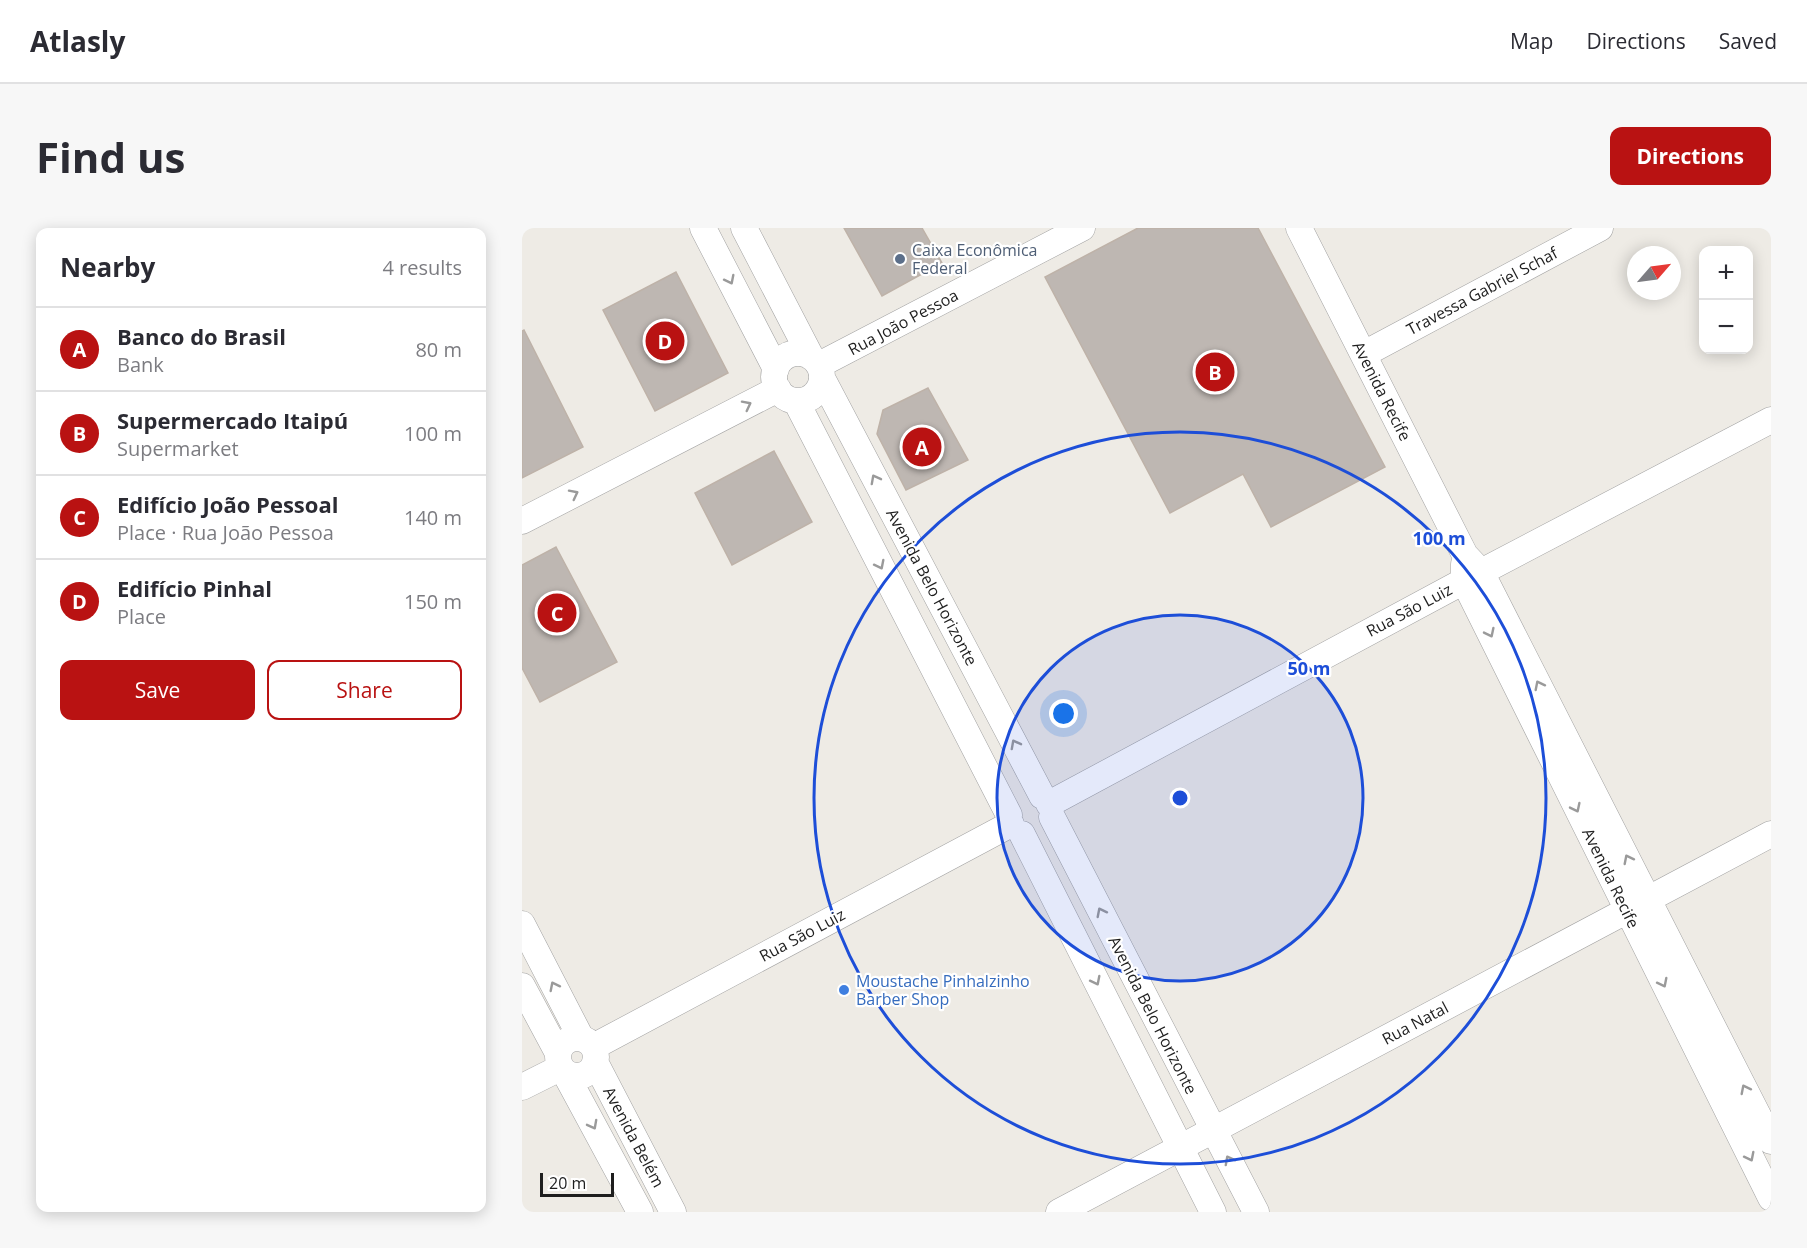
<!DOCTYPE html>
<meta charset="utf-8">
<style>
body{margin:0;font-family:"Open Sans",sans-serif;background:#f7f7f7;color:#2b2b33}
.controls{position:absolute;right:18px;top:18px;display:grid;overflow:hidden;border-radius:12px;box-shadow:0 3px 15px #0003}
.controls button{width:54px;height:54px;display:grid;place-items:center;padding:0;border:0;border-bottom:2px solid #e1e1e2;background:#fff;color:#2b2b33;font:30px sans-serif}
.compass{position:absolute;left:1105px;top:18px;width:54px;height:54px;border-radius:50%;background:#fff;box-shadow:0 3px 15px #0003;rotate:62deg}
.scale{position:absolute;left:18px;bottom:15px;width:74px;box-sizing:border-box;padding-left:6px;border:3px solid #1e1e1e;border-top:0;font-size:16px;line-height:21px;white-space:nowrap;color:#1e1e1e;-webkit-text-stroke:4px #fff;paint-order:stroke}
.you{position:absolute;left:542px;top:486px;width:21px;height:21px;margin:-15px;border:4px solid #fff;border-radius:50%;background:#1a73e8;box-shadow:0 0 0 9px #1a73e833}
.badge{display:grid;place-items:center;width:39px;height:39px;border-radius:50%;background:#b91212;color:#fff;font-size:20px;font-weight:700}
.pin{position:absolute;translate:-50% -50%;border:3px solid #fff;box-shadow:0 2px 6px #0006}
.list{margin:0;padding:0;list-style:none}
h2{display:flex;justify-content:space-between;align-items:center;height:78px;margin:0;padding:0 24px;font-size:26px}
h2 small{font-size:20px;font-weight:400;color:#7c7c81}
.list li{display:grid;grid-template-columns:39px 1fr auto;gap:18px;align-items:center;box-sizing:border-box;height:84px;padding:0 24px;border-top:2px solid #e1e1e2}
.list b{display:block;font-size:22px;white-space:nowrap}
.list p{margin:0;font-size:20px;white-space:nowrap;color:#7c7c81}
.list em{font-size:20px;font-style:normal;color:#7c7c81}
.actions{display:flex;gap:12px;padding:18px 24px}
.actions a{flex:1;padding:14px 0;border:2px solid #b91212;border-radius:12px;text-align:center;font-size:21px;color:#b91212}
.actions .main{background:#b91212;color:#fff}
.map{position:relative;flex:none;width:1249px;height:984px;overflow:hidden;border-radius:12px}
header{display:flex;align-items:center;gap:36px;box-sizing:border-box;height:84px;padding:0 30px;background:#fff;border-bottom:2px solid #e1e1e2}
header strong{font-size:28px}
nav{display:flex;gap:33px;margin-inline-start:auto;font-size:21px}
.intro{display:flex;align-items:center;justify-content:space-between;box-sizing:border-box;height:144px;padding:0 36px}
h1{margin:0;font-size:42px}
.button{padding:15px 27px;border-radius:12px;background:#b91212;color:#fff;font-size:21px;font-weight:700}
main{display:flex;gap:36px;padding:0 36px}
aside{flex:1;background:#fff;border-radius:12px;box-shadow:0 3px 15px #0003}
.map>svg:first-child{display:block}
.building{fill:#beb7b2;stroke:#beb2a8;stroke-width:1.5}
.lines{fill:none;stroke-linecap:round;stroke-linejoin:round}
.minor-casing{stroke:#a2a2a2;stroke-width:27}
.minor{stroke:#fff;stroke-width:26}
.oneway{stroke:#9a9a9a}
.ring{fill:none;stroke:#1d4ed8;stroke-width:3}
.service-dot{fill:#5c6f8a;stroke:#fff;stroke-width:2}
.shop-dot{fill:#3f7fe0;stroke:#fff;stroke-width:2}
.labels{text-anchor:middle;stroke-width:4.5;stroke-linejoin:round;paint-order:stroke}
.service-label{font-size:16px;fill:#4e5e75;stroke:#fff;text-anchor:start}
.street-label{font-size:16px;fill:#1e1e1e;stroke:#fff}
.shop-label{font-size:16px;fill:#366cbe;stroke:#fff;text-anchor:start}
.centre{fill:#1d4ed8;stroke:#fff;stroke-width:3}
.ring-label{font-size:18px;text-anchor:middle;font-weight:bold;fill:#1d4ed8;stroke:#fff;stroke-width:4.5;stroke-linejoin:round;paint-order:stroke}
</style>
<header>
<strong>Atlasly</strong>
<nav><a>Map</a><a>Directions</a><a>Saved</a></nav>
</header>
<div class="intro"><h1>Find us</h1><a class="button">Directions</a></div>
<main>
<aside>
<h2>Nearby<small>4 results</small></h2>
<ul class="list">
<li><span class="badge">A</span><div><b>Banco do Brasil</b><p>Bank</p></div><em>80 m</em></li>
<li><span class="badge">B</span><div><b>Supermercado Itaipú</b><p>Supermarket</p></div><em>100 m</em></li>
<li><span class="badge">C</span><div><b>Edifício João Pessoal</b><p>Place · Rua João Pessoa</p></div><em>140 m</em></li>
<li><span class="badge">D</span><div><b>Edifício Pinhal</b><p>Place</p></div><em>150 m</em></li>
</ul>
<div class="actions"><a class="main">Save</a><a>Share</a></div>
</aside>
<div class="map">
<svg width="1249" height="984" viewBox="0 0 1249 984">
<rect width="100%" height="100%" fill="#eeebe5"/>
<path class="building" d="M322 0H400L420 35 360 68Z
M616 0H736L863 239 749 299 721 246 648 285 523 49Z
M154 44 206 145 133 183 81 82Z
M2 102 61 219 0 250V103Z
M406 160 446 232 384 262 355 206 361 182Z
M252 223 290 294 210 337 173 265Z
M34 319 95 434 18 474 0 440V337Z"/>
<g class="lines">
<defs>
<path id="minor" d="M181 0 254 141
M222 0 289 129
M777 0 943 327 959 344 1249 913
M252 149a24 24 0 1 1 48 0a24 24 0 1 1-48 0Z
M842 126 1078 0
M297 137 560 0
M300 150 520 568
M274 173 487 587
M0 293 256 161
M942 336V353L1249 970
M527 576 942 353 1249 192
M530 589 734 984
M500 606 691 984
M0 696 59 810
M0 758 36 825
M36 829a19 19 0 1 1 38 0a19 19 0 1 1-38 0Z
M71 819 489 596
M73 834 151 984
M43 845 118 984
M0 859 38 840
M537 984 1249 606"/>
</defs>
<use href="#minor" class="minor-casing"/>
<use href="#minor" class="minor"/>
</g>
<defs><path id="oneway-chevron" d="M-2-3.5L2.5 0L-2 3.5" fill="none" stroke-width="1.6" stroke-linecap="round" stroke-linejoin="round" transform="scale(1.5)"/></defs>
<g class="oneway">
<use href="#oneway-chevron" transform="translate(208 52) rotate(63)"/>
<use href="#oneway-chevron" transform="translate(225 177) rotate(-27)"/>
<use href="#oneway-chevron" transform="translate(353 251) rotate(-118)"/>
<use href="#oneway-chevron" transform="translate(52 266) rotate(-27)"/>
<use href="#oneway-chevron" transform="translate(358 337) rotate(63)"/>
<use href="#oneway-chevron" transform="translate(968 405) rotate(64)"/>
<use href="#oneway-chevron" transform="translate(1017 457) rotate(-117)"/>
<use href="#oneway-chevron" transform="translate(493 516) rotate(-118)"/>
<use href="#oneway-chevron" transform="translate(1054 580) rotate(64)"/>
<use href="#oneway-chevron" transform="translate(1106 631) rotate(-117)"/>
<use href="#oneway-chevron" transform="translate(579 684) rotate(-117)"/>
<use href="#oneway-chevron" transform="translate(574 753) rotate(63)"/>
<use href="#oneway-chevron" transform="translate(1141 755) rotate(63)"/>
<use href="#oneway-chevron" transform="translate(32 758) rotate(-117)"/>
<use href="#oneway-chevron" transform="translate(1223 861) rotate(-117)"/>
<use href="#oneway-chevron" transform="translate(71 897) rotate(62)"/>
<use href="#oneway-chevron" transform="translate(1228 929) rotate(63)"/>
<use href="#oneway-chevron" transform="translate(707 932) rotate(-118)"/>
</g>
<circle cx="658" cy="570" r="183" fill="#1d4ed8" fill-opacity=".12"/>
<g class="ring">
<circle cx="658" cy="570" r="183"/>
<circle cx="658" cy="570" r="366"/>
</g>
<circle class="service-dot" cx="378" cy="31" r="6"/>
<circle class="shop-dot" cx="322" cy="762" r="6"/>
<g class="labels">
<g class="service-label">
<text x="390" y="28">Caixa Econômica<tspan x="390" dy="18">Federal</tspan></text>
</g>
<g class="street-label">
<text transform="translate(960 63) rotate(-28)" y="6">Travessa Gabriel Schaf</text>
<text transform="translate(381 94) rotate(-28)" y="6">Rua João Pessoa</text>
<text transform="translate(860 163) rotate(63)" y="6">Avenida Recife</text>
<text transform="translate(410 359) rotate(62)" y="6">Avenida Belo Horizonte</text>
<text transform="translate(887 382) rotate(-28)" y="6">Rua São Luiz</text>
<text transform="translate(1089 650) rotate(64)" y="6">Avenida Recife</text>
<text transform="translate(280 707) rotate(-28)" y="6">Rua São Luiz</text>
<text transform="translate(631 787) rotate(63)" y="6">Avenida Belo Horizonte</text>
<text transform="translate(893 795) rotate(-28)" y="6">Rua Natal</text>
<text transform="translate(112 909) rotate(62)" y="6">Avenida Belém</text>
</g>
<g class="shop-label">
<text x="334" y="759">Moustache Pinhalzinho<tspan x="334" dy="18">Barber Shop</tspan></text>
</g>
</g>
<circle cx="658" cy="570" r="9" class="centre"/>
<g class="ring-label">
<text x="917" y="317">100 m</text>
<text x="787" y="447">50 m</text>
</g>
</svg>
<div class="controls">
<button>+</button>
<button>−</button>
</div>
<svg class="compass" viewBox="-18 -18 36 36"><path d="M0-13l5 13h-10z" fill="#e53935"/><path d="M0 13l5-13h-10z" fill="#7c7c81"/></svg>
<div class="scale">20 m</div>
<div class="you"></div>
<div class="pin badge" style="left:400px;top:219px">A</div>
<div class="pin badge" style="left:693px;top:144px">B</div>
<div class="pin badge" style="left:35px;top:385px">C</div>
<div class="pin badge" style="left:143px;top:113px">D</div>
</div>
</main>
